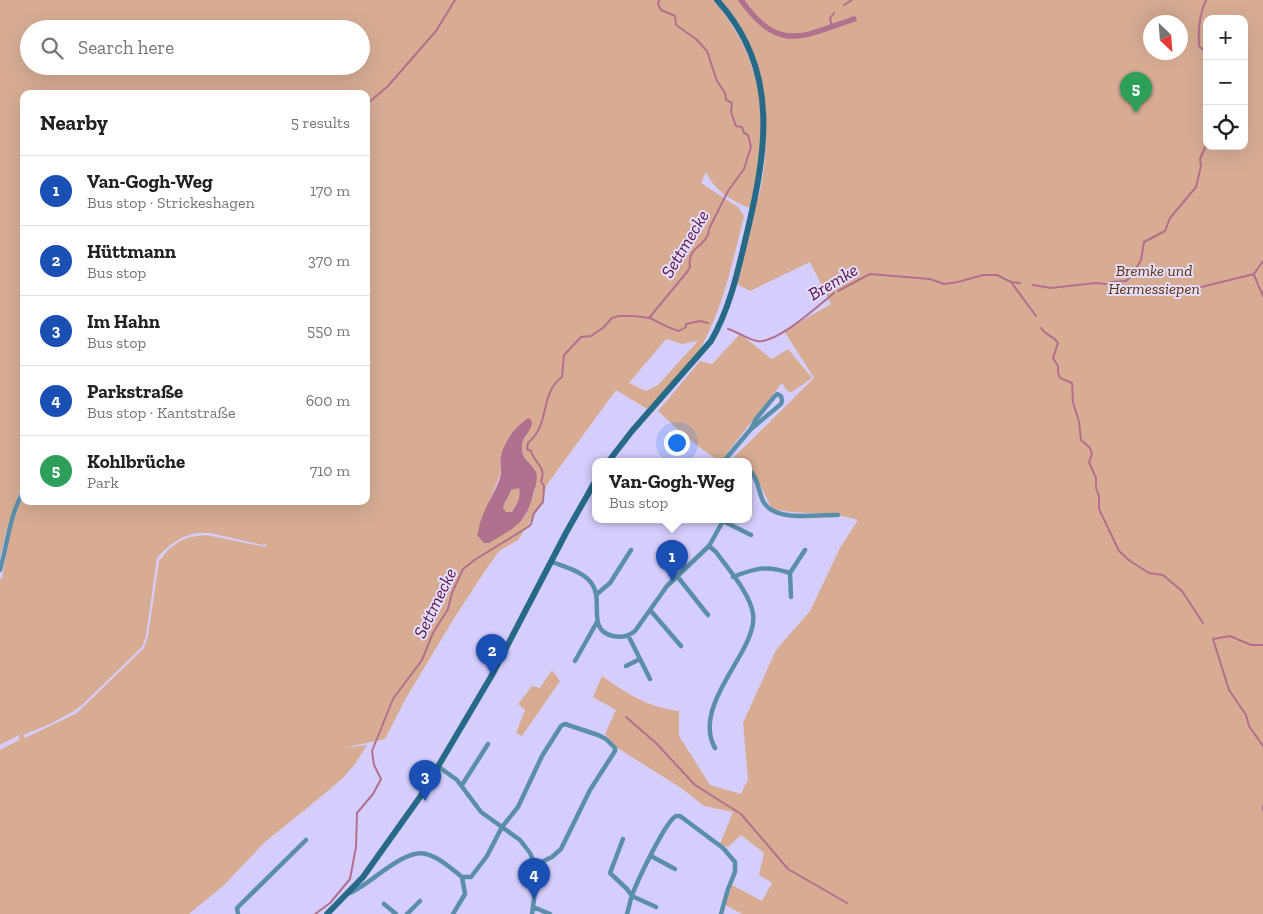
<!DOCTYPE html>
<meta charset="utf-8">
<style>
body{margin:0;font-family:"Zilla Slab",serif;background:#f6f6f6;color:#202124}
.controls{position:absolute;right:15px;top:15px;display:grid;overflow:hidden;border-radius:10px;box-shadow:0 5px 20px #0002}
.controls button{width:45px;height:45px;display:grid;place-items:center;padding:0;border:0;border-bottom:1px solid #e0e0e0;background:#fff;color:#202124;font:25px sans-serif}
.compass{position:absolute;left:1143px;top:15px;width:45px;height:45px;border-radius:50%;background:#fff;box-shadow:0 5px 20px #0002;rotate:155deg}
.you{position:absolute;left:676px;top:442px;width:18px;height:18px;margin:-12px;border:4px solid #fff;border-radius:50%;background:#1a73e8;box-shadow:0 0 0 8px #1a73e833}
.badge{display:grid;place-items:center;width:32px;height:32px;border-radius:50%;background:#73761d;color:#fff;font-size:16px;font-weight:700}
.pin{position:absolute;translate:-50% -41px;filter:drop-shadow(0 1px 2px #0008)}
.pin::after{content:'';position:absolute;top:26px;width:18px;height:15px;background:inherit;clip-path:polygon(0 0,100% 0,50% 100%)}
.popup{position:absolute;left:592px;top:458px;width:160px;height:65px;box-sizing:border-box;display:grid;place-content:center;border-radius:10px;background:#fff;filter:drop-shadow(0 1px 4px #0005);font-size:16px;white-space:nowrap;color:#757577}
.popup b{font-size:19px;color:#202124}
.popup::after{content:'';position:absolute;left:50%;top:100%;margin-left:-10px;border:10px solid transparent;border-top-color:#fff}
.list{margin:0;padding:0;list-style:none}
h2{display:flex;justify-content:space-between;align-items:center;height:65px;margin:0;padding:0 20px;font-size:21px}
h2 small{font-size:16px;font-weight:400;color:#757577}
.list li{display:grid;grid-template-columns:32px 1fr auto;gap:15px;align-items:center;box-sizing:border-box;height:70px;padding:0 20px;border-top:1px solid #e0e0e0}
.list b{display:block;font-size:19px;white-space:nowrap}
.list p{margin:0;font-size:16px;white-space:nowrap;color:#757577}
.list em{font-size:16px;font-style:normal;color:#757577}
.icon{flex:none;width:28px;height:28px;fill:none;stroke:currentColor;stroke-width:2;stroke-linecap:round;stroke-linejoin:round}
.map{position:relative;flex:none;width:1263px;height:914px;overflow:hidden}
.search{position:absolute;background:#fff;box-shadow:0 5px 20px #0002;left:20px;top:20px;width:350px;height:55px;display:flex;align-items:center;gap:12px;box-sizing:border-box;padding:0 18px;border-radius:28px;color:#757577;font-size:19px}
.panel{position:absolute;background:#fff;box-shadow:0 5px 20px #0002;left:20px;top:90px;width:350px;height:415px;border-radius:10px}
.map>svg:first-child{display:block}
.green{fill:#d7ac93;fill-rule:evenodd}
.water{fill:#b1708d;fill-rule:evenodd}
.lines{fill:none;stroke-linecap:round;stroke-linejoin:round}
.stream{stroke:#b1708d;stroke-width:2}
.canal{stroke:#b1708d;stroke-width:5.5}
.street{stroke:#5b8fa9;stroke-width:4.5}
.secondary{stroke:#276a88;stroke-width:6}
.labels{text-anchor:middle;stroke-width:4;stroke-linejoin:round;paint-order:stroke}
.park-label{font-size:16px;font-style:italic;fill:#662e01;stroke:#e2defe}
.water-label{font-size:18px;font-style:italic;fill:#5e0e3c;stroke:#e2defe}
</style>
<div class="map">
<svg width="1263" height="914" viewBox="0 0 1263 914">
<rect width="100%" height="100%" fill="#d5cefd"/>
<path class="green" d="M0 0H713C753 46 766 95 760 156 758 173 753 191 750 208 731 201 715 191 706 172L701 183 738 207 744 216C731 268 721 320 690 365 678 381 661 395 647 409L616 390 546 486 543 502 518 540 499 551 483 574 453 620 406 698 385 739 343 748 367 745 355 764 343 778 311 805 266 841 223 886 189 914H0V750L19 740V735L0 745V579L2 578 10 531 24 493V501H366V94H24V479L21 480 22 485 6 531 0 558ZM29 29H361V66H29ZM666 339 682 344 698 341 658 385 646 391 629 383ZM528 434C515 448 524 458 535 469V490L525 517 477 535 501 472 500 456 507 443ZM196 533H210L263 545 266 544V547L206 535 190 537 180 541 168 550 159 561 148 636 144 648 77 713 25 738 23 735 50 724 74 711 82 705 142 647 146 636 157 558C168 545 180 537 196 533Z
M721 0H1263V914H742L725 905 732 885 762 901 772 883 759 875 764 853 741 835 728 847 720 844 733 812 704 806 681 788 616 747 605 734 616 710 593 697 602 676C627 694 648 707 679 711V736L710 785 741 794 748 779 743 723 776 650 810 611 840 548 858 520C831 511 800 515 772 509L753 471 748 468V462L730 461 814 378 784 331 831 304 810 262 750 291 735 283C740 260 745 235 752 212 754 206 757 201 759 195 763 181 764 167 765 153 770 97 760 43 721 0ZM1207 19H1244V146H1207ZM1150 22H1180V52H1150Z
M740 334 772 359 788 349 812 378 792 392 787 391 782 383 720 462 687 438 658 411 700 361 712 364Z
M519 487C521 497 517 503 512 512L506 513 503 508C504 502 509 497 511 490Z
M552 670 560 681 522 736 516 733 525 710 518 704 532 686 540 688Z"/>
<path class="water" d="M529 418 532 422C532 432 522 436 522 446 521 460 531 461 536 472 538 478 536 485 534 491 526 524 517 526 489 543H484L477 535C479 530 479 525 481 520 486 504 497 491 501 474 502 468 499 461 501 455 505 441 516 425 529 418ZM519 488C521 497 517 504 512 512H506L503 508C504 502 509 497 511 490Z"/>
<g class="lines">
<path class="stream" d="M1206 0C1199 15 1198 30 1199 46L1207 53
M844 5 852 0
M832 27 830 18 834 13
M366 105 388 86 436 31 455 0
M1254 275 1263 296
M1011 282 1036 316
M1108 284 1111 282 1126 281 1129 278 1131 272 1137 267 1141 260 1144 242 1165 231 1170 218 1196 187 1201 166 1200 159 1207 143
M1033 285 1051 288 1096 283 1181 292 1254 274 1263 261
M838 291 870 274 930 279 944 284 958 282 983 275H997L1011 282 1020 283
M650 318C660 323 668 328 679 331L686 327V324L700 321 708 323
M1041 328C1047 337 1052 334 1058 343L1053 358 1058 366V373L1060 378 1072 383 1073 402 1079 422 1081 440 1090 448 1092 454 1089 462 1096 478V488L1099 496V509L1119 551 1130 561 1149 573 1163 575 1182 591 1203 623
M728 329C738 332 747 339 757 341 777 344 818 306 834 293
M1263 645H1251L1230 636 1213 639 1229 690 1246 715 1249 726 1263 746
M626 717 656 743 695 785 741 814 788 869 847 903
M1263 806V810
M315 914 330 903 350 879 356 847 357 813 373 794 381 779 374 765 372 751 393 699 422 660 433 633 448 609 452 593 463 569 476 559 528 527 531 524 534 513 543 502 544 486 541 481C547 467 534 463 531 451L527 449 528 443C551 424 539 394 562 377L564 355 581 337 591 336 603 328 612 318 619 316H634L649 318 687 272 690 267C686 246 709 246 709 229L728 191 744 169 751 147 748 135 744 133 742 127 736 126 731 112 732 103 726 100 725 93 717 81 707 51 696 39 676 25 675 16 661 10 658 4 659 0"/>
<path class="canal" d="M741 0C779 53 801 37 854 19"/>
<path class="street" d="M723 462 751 429 781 404 782 401 781 396 777 394 774 397 756 419 751 429
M748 469C758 477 758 490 763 501 774 523 817 514 838 515
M723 521 751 535
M709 546 716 552C728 569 750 593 753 614 755 626 749 639 743 650 729 677 697 717 715 748
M552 562C565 567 584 572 592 584 604 601 586 630 613 636 622 638 629 636 635 631L667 586 709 546 723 521 729 520
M0 570C8 541 9 517 24 490
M790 573 805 550
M677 576 708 615
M733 577C755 568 767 565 790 573L791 597
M597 594 610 583 631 550
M650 610 681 646
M628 635 650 679
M575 661 597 622
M626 666 640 659
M439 767 457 780 481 812 520 840 530 853 535 865 537 877 532 914
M462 785 488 744
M623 839 610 873 627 889 632 896 656 907
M651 856 675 869
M462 877H471L487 856 502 827 518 807 542 756 561 726 565 724 598 735 606 739 615 748V751L590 790 561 849 552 857 535 865
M350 893C371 884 404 848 426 854 439 857 452 869 462 877L465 894 453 914
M384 904 396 914
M533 907 550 914
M238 914 237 908 306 840
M407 914 420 901
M627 914C629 908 630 901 632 895 638 880 665 822 676 816H680L723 848 735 862V872L728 889 721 914"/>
<path class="secondary" d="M608 462 632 431 711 341C729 310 737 275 745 241 766 155 782 71 717 0
M327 914 363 877 420 797 492 675 567 531 596 480"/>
</g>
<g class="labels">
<g class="park-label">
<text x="1154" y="276">Bremke und<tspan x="1154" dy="18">Hermessiepen</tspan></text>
</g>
<g class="water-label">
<text transform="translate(685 244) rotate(-59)" y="6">Settmecke</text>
<text transform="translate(833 282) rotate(-31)" y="6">Bremke</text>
<text transform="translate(435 603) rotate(-64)" y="6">Settmecke</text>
</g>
</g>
</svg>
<div class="controls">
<button>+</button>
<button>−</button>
<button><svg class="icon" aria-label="locate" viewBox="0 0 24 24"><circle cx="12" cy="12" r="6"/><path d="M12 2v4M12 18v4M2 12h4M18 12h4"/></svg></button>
</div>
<svg class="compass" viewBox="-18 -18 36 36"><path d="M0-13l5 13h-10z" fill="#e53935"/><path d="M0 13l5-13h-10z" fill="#757577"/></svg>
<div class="you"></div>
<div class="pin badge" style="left:672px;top:581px;background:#1a4fb4">1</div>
<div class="popup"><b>Van-Gogh-Weg</b>Bus stop</div>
<div class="pin badge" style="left:492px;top:675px;background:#1a4fb4">2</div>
<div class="pin badge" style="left:425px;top:801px;background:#1a4fb4">3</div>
<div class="pin badge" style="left:534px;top:899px;background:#1a4fb4">4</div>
<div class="pin badge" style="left:1136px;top:113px;background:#2e9e5b">5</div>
<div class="search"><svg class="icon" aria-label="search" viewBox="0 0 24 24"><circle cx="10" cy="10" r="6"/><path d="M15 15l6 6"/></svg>Search here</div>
<section class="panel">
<h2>Nearby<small>5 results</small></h2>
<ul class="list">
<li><span class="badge" style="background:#1a4fb4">1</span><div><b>Van-Gogh-Weg</b><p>Bus stop · Strickeshagen</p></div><em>170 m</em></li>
<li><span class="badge" style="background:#1a4fb4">2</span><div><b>Hüttmann</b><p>Bus stop</p></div><em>370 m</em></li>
<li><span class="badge" style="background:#1a4fb4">3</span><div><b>Im Hahn</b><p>Bus stop</p></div><em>550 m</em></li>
<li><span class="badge" style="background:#1a4fb4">4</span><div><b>Parkstraße</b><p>Bus stop · Kantstraße</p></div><em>600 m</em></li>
<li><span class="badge" style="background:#2e9e5b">5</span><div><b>Kohlbrüche</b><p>Park</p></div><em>710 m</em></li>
</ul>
</section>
</div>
